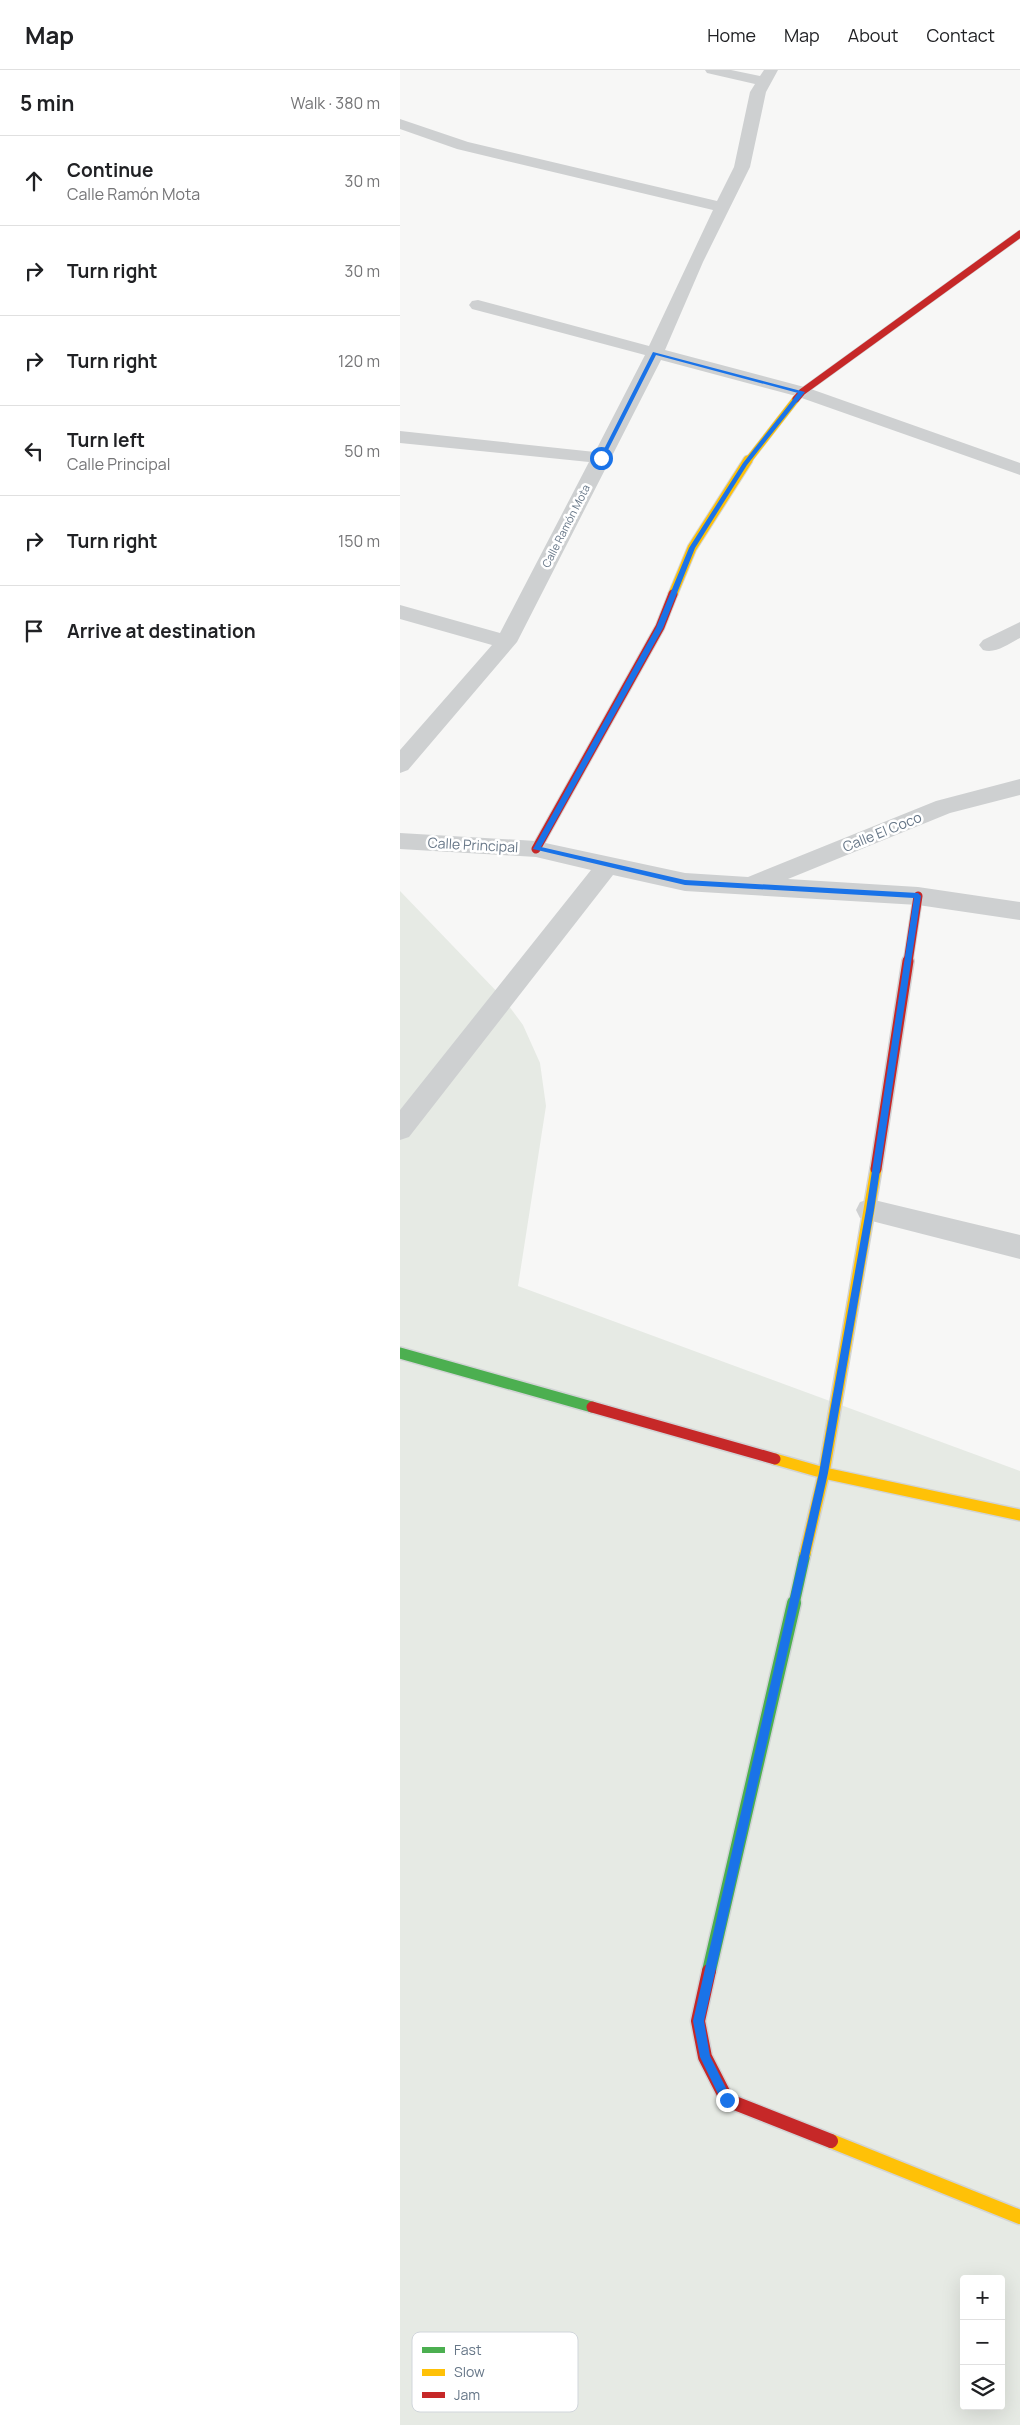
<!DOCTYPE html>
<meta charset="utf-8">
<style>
body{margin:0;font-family:Manrope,sans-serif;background:#f6f6f6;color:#202124}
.controls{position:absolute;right:15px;bottom:15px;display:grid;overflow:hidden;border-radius:5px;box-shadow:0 5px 20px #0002}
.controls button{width:45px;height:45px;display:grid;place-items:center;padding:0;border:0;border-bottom:1px solid #e0e0e0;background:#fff;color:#202124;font:25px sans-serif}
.stop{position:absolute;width:15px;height:15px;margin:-11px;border:4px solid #1a73e8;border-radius:50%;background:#fff}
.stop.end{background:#1a73e8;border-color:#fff;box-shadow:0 1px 5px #0008}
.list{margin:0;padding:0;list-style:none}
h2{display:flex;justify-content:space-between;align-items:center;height:65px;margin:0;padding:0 20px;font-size:21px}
h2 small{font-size:16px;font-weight:400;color:#757577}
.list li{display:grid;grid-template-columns:32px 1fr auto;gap:15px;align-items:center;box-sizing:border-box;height:90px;padding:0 20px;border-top:1px solid #e0e0e0}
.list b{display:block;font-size:19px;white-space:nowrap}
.list p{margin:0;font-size:16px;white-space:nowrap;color:#757577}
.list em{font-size:16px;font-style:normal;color:#757577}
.icon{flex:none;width:28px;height:28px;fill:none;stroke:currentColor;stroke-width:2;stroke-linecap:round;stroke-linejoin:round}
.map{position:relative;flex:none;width:620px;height:2355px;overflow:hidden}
header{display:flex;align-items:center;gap:30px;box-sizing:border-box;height:70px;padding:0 25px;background:#fff;border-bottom:1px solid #e0e0e0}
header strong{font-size:24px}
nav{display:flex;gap:28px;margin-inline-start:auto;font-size:18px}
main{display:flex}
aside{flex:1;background:#fff}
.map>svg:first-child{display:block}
.green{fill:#e6eae4;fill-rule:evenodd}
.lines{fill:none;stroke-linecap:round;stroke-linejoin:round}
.fast-far1-casing{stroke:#d2d4d5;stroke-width:14}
.fast-casing{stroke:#d2d4d5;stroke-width:17}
.slow-far3-casing{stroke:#d2d4d5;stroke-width:8}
.slow-far2-casing{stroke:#d2d4d5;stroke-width:11}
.slow-far1-casing{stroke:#d2d4d5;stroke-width:14}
.slow-casing{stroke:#d2d4d5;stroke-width:17}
.jam-far3-casing{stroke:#d2d4d5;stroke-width:8}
.jam-far2-casing{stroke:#d2d4d5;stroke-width:11}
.jam-far1-casing{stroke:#d2d4d5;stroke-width:14}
.jam-casing{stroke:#d2d4d5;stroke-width:17}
.street{fill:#ced0d1;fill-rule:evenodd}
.fast-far1{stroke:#4caf50;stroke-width:11}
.fast{stroke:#4caf50;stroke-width:14}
.slow-far3{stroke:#ffc107;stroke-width:7}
.slow-far2{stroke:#ffc107;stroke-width:9}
.slow-far1{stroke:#ffc107;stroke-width:11}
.slow{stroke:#ffc107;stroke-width:14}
.jam-far3{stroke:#c62828;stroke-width:7}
.jam-far2{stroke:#c62828;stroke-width:9}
.jam-far1{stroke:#c62828;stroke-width:11}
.jam{stroke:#c62828;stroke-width:14}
.route{fill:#1a73e8}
.labels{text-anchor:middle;stroke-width:5;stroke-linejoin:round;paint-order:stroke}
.far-street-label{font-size:11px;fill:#667687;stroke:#fff}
.street-label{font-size:14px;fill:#667687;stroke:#fff}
.key{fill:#fff;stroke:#d1d6db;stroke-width:1}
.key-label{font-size:14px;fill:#667687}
</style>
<header>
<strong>Map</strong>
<nav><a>Home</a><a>Map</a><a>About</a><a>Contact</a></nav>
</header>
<main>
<aside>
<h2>5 min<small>Walk · 380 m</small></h2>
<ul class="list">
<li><svg class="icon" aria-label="ahead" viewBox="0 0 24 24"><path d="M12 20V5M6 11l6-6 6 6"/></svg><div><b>Continue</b><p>Calle Ramón Mota</p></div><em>30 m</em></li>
<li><svg class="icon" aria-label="right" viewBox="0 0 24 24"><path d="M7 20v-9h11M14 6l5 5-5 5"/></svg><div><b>Turn right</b></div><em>30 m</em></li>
<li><svg class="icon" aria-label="right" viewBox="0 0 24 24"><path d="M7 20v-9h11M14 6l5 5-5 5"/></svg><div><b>Turn right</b></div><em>120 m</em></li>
<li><svg class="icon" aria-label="left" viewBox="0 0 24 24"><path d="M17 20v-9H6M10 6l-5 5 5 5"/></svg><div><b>Turn left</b><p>Calle Principal</p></div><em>50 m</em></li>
<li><svg class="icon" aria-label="right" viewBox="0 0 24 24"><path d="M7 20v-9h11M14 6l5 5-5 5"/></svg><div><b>Turn right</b></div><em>150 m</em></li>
<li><svg class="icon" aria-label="arrive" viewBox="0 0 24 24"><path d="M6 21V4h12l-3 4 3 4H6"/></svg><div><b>Arrive at destination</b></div></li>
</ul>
</aside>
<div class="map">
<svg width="620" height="2355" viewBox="0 0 620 2355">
<rect width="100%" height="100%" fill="#f7f7f6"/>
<path class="green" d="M0 821 103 928 123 955 140 993 146 1036 118 1216 620 1401V2355H0ZM564 2209H601V2336H564Z"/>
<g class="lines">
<defs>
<path id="fast-far1" d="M0 1283 192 1337
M394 1534 405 1484"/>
<path id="fast" d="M309 1901 394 1533"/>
<path id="slow-far3" d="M347 392 396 329"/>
<path id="slow-far2" d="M273 524 292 478 348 390"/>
<path id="slow-far1" d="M375 1389 424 1403 620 1445
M405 1484 424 1403 476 1099"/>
<path id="slow" d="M431 2071 620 2147"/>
<path id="jam-far3" d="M396 329 402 322 620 164"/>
<path id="jam-far2" d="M136 779 260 557 273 524
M508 892 518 826"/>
<path id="jam-far1" d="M476 1099 508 891
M192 1337 375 1389"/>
<path id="jam" d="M309 1901 298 1951 305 1987 327 2030 431 2071"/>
</defs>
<use href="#fast-far1" class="fast-far1-casing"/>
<use href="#fast" class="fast-casing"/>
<use href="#slow-far3" class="slow-far3-casing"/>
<use href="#slow-far2" class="slow-far2-casing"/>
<use href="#slow-far1" class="slow-far1-casing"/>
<use href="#slow" class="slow-casing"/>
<use href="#jam-far3" class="jam-far3-casing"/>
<use href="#jam-far2" class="jam-far2-casing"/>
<use href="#jam-far1" class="jam-far1-casing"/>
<use href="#jam" class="jam-casing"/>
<path class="street" d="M305 0H331L360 6 364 0H378L366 22 350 97 303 192 265 280 408 318 620 393V405L396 326 261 290 117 572 8 700 0 703V680L92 575 0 549V535L100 563 189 392 0 373V361L195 382 245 285 72 239 69 235 72 231 78 230 249 276 313 140 57 79 0 59V49L68 72 317 131 334 97 350 22 355 14 307 3Z
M620 552V568C608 574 596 584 583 580L579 575 583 570Z
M620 709V725L550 743 388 809 518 817 620 832V850L518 835 285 821 213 805 9 1067 0 1070V1040L191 800 136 787 0 779V763L136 771 285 803 348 807 536 731Z
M470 1129 620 1165V1189L460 1148 456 1140 460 1132Z"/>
<use href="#fast-far1" class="fast-far1"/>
<use href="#fast" class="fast"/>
<use href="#slow-far3" class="slow-far3"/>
<use href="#slow-far2" class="slow-far2"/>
<use href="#slow-far1" class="slow-far1"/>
<use href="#slow" class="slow"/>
<use href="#jam-far3" class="jam-far3"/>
<use href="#jam-far2" class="jam-far2"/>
<use href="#jam-far1" class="jam-far1"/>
<use href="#jam" class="jam"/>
</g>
<path class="route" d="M253 282 405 322 347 395 295 478 263 558 141 777 285 810 518 823 521 826 474 1140 428 1403 304 1951 310 1986 332 2030 327 2036 323 2034 300 1987 293 1951 419 1403 466 1140 514 828 285 815 133 779 256 558 289 478 343 393 398 323 256 285 204 388 199 389Z"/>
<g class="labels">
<g class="far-street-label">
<text transform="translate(166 456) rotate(-63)" y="4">Calle Ramón Mota</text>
</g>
<g class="street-label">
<text transform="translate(482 762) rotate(-22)" y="5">Calle El Coco</text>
<text transform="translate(73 775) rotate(3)" y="5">Calle Principal</text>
</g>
</g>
<rect x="12" y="2262" width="166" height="80" rx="8" class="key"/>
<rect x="22" y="2277" width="23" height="6" fill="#4caf50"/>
<rect x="22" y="2299" width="23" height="7" fill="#ffc107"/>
<rect x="22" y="2322" width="23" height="6" fill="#c62828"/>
<g class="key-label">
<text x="54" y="2285">Fast</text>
<text x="54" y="2307">Slow</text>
<text x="54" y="2330">Jam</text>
</g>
</svg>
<div class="controls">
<button>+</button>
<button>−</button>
<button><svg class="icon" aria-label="layers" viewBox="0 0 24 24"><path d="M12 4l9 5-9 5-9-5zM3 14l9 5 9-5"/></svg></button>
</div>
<div class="stop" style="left:201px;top:388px"></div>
<div class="stop end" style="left:327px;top:2030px"></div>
</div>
</main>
